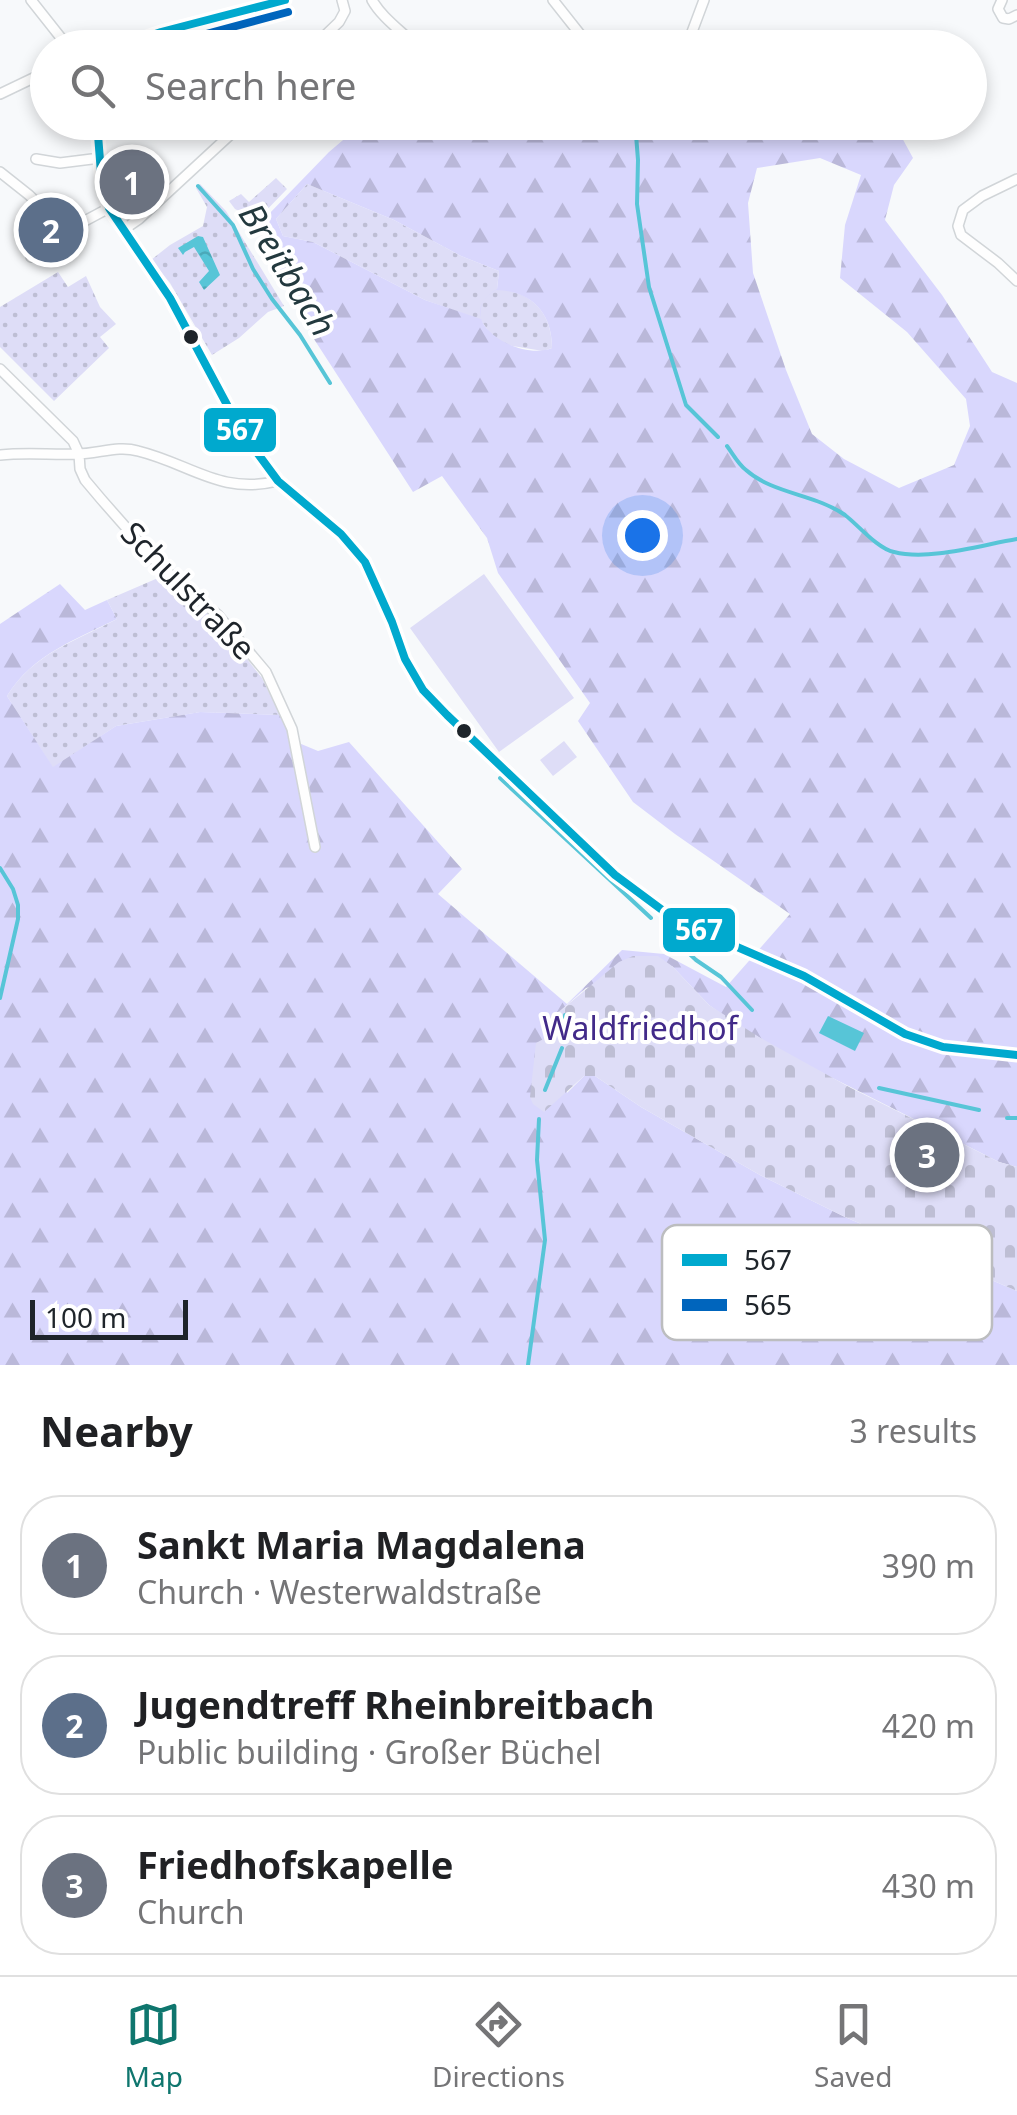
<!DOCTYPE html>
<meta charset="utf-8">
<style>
body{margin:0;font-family:"Noto Sans",sans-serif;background:#f2f2f2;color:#202124}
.scale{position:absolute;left:30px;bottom:25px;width:158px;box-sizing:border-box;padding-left:10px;border:5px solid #1e242a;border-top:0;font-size:28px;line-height:35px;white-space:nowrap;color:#1e242a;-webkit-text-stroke:8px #fff;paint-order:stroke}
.you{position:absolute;left:642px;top:535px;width:35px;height:35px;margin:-25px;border:8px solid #fff;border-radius:50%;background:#1a73e8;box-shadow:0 0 0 15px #1a73e833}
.badge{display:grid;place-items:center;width:65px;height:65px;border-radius:50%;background:#0f766e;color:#fff;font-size:32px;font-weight:700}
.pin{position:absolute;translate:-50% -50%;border:5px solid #fff;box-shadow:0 2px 10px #0006}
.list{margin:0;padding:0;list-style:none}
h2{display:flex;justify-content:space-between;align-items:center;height:130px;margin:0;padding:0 40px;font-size:42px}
h2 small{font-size:32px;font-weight:400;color:#757577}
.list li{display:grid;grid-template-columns:65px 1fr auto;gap:30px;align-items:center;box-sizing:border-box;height:140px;margin:0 20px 20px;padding:0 20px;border:2px solid #e0e0e0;border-radius:40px}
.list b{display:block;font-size:38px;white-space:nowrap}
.list p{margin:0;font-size:32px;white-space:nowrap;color:#757577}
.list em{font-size:32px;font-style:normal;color:#757577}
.icon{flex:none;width:55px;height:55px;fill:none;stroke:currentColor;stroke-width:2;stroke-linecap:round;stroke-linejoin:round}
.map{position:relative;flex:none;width:1017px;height:1365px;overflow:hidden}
.search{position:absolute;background:#fff;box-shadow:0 5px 15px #0003;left:30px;right:30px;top:30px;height:110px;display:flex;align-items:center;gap:25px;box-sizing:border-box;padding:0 35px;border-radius:55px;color:#757577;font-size:38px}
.sheet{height:610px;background:#fff}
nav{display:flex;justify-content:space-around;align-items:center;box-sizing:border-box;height:140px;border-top:2px solid #e0e0e0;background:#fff;font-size:28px;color:#757577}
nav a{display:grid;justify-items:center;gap:5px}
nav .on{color:#0f766e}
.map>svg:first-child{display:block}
.grass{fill:url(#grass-dots)}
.forest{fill:url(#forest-firs);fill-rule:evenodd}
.cemetery{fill:url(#cemetery-stones)}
.pitch{fill:#deddf7}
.water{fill:url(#water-ripples)}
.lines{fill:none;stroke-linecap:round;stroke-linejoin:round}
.stream{stroke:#57c5d7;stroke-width:4}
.street-casing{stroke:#d1d5d8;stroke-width:12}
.street{stroke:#fefefe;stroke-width:9}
.bus-1-casing{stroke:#fff;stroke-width:15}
.bus-2-casing{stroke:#fff;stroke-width:15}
.bus-1{stroke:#00a9ce;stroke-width:8}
.bus-2{stroke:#0065bd;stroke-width:8}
.bus-dot{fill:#1e242a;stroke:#fff;stroke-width:4}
.labels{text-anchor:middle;stroke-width:8;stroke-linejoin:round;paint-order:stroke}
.street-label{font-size:32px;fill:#1e242a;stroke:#fff}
.park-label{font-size:32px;fill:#422a89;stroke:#fff}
.water-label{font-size:35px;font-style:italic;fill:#23393e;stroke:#fff}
.key{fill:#fff;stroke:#bcbdbf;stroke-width:2.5}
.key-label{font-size:28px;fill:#1e242a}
.line-badge{stroke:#fff;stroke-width:4}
.badge-label{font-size:28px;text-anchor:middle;font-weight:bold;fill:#fff}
</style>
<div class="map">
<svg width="1017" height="1365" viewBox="0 0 1017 1365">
<defs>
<pattern id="grass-dots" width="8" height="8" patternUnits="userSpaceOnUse" patternTransform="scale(2.5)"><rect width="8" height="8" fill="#deddf7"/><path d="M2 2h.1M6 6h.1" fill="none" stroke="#bebed4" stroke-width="1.8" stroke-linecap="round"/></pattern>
<pattern id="forest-firs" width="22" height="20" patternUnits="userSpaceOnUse" patternTransform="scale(2.5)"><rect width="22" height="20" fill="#d9d7fd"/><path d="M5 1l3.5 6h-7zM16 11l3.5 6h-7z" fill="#bab8d9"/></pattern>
<pattern id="cemetery-stones" width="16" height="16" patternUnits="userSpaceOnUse" patternTransform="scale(2.5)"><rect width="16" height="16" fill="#deddf7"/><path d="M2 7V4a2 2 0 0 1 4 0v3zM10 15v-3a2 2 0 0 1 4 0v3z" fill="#bebed4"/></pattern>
<pattern id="water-ripples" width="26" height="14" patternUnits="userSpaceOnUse" patternTransform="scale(2.5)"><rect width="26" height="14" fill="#57c5d7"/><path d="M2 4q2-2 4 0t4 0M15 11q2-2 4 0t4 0" fill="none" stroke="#4ba9b9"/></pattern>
</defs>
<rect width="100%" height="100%" fill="#f7f9fb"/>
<path class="grass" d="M276 178 287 189 257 220 235 209 229 201 241 194 249 202Z
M200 184 226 211 284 306 268 312 239 338 212 355 170 283 151 260 170 245 203 226 207 207 196 188Z
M307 184 394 220 461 256 499 271 497 289C531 291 552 312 552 348L543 351 507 345 491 335 481 320 425 300 313 242 283 236 276 219Z
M58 272 68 287 86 276 100 307 116 324 100 337 109 348 54 401 0 347V307Z
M165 575 213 616 262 678 280 715 200 712 116 726 53 768 7 696C33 654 75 641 117 619L107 600Z"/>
<path class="forest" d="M627 122 629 130 688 137 787 128 793 123H894L913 158 894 185 885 220 942 295 992 372 1017 383V1167L999 1162 791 1057 730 1020 709 1005 672 966 586 988 560 1011 567 1093 584 1076H595L641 1107 760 1175 845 1217 1017 1291V1365H0V624L60 584 85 610 107 600 117 619C75 640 33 654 7 696L53 767 116 726 200 712 280 715 294 741 318 751 349 742 462 869 438 894 567 1004 622 950 664 954 726 987 790 914 675 834 633 802 578 721 590 703 498 573 487 538 442 476 413 492 312 336 295 305 280 272 267 216 329 152 363 123ZM820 158 861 175 845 225 840 278 907 332 966 399 970 426 954 465 899 488 844 459 812 434 786 370 753 273 748 203 757 168ZM307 184 394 220 461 256 499 271 497 289C484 297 479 304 481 319L425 300 313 242 283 236 276 219ZM496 290C531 291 552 312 552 348 517 362 449 318 496 290Z"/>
<path class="cemetery" d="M633 956H658L672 966 709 1005 759 1037 851 1088 999 1162 1017 1167V1291L845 1217 760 1175 641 1107 595 1076H584L544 1112 533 1104 530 1097 536 1043 549 1036 551 1015 560 1011 619 962Z"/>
<path class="pitch" d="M484 574 574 698 499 752 410 628Z
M564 741 577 757 553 776 540 760Z"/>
<path class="water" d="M198 236 203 237 220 275 204 290 199 282 209 271 194 247 185 252 183 255 178 248Z
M828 1016 864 1033 855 1051 819 1033Z"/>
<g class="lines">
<path class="stream" d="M635 122 638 160 637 204 649 287 686 405 718 437
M198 186 233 225 253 269 272 299 300 335 330 383
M727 446C733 454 738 464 746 470 773 494 815 494 845 515 858 525 878 549 894 552 929 561 981 545 1017 539
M500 778 651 918
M0 868 13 889 18 905V919L0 998
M663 929 696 960 721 977 752 1010
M563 1035 565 1015
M879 1088 979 1110
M545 1090 562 1048
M1007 1118H1017
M528 1365 545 1240 537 1160 539 1119"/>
<defs>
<path id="street" d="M31 0 69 48
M372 0C382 18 403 32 418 48
M553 0 591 48
M1002 0 998 9 1003 18 1009 19 1017 15
M112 48 161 32 285 0
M312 48 339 22 345 11 342 0
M686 48 704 0
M0 94 48 71
M97 122 102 186 109 208 170 298 241 431 278 481 341 534 365 562 392 622 405 659 423 690 447 715 615 875 677 921 804 976 905 1034 943 1047 1017 1055
M115 122 133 132 152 122
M36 159 60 163 100 158
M0 172 29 195 66 231
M1017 179 982 196 963 210 958 226 961 235 998 263 1017 281
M123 230 139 219 244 122
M31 257 66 231 109 208
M0 369 73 441 79 454 80 469 85 480 101 499 159 565 218 615 266 672 292 729 315 847
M0 455C26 452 51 455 77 454 98 454 118 445 138 451 191 464 220 495 278 481"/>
</defs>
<use href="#street" class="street-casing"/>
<use href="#street" class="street"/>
<defs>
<path id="bus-1" d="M114 48 161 32 285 0
M97 122 102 186 109 208 170 298 241 431 278 481 341 534 365 562 392 622 405 659 423 690 447 715 615 875 677 921 804 976 905 1034 943 1047 1017 1055"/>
<path id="bus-2" d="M154 48 288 12"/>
</defs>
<use href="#bus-1" class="bus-1-casing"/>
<use href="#bus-2" class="bus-2-casing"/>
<use href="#bus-1" class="bus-1"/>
<use href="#bus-2" class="bus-2"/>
</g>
<g class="bus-dot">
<circle cx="191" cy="337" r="9"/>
<circle cx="464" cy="731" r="9"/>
</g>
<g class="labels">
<g class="street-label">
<text transform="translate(188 591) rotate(46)" y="11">Schulstraße</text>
</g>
<g class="park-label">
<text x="640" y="1040">Waldfriedhof</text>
</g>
<g class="water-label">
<text transform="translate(287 270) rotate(58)" y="12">Breitbach</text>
</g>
</g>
<rect x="662" y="1225" width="330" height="115" rx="15" class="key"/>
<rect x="682" y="1254" width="45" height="12" fill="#00a9ce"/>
<rect x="682" y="1299" width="45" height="12" fill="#0065bd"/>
<g class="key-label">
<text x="744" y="1270">567</text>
<text x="744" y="1315">565</text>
</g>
<g class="line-badge">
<rect x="202" y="406" width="76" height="48" rx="10" fill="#00a9ce"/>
<rect x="661" y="906" width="76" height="48" rx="10" fill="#00a9ce"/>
</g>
<g class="badge-label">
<text x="240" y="440">567</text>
<text x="699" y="940">567</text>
</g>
</svg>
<div class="scale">100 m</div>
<div class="you"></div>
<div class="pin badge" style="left:132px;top:182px;background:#6b7280">1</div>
<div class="pin badge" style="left:51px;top:230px;background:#5c6f8a">2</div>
<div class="pin badge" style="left:927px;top:1155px;background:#6b7280">3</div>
<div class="search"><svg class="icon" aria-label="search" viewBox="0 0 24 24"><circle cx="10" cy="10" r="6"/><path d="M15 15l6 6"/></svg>Search here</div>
</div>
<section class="sheet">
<h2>Nearby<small>3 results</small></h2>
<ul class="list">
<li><span class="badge" style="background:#6b7280">1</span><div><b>Sankt Maria Magdalena</b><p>Church · Westerwaldstraße</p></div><em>390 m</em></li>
<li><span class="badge" style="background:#5c6f8a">2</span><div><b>Jugendtreff Rheinbreitbach</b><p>Public building · Großer Büchel</p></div><em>420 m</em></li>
<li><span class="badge" style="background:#6b7280">3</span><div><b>Friedhofskapelle</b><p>Church</p></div><em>430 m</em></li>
</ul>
</section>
<nav>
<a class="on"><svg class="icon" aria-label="map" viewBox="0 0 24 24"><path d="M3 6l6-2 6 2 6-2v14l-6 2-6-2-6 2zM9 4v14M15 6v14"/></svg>Map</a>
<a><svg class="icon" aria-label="directions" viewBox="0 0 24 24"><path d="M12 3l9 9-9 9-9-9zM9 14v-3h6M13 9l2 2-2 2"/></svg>Directions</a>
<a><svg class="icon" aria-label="saved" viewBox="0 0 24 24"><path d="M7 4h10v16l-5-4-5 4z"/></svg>Saved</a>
</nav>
